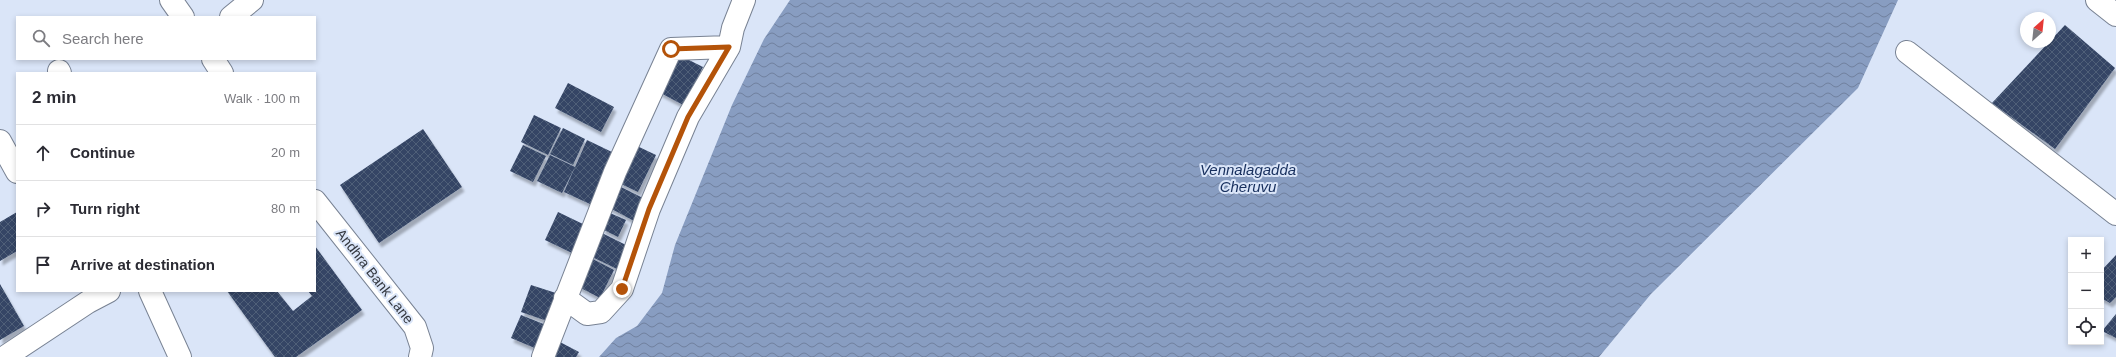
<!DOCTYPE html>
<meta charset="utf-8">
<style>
body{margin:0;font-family:Helvetica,sans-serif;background:#f7f7f7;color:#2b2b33}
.controls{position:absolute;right:12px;bottom:12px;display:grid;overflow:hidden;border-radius:0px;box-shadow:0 2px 6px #0003}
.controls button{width:36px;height:36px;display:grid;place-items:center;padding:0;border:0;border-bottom:1px solid #e1e1e2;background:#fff;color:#2b2b33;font:20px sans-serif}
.compass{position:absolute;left:2020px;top:12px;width:36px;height:36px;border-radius:50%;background:#fff;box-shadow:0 2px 6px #0003;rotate:27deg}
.stop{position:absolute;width:12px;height:12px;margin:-9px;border:3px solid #b45309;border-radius:50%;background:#fff}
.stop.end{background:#b45309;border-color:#fff;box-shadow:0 1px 4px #0008}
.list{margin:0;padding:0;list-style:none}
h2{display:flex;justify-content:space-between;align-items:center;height:52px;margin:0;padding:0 16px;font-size:17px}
h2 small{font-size:13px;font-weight:400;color:#7c7c81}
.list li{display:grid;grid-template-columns:26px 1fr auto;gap:12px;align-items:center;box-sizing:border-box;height:56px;padding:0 16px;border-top:1px solid #e1e1e2}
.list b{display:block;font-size:15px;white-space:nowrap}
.list em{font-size:13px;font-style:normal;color:#7c7c81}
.icon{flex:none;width:22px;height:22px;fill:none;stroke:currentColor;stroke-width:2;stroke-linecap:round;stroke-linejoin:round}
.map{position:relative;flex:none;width:2116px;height:357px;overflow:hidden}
.search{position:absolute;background:#fff;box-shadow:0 2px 6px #0003;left:16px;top:16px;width:300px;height:44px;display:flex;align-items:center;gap:10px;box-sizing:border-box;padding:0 14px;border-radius:0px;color:#7c7c81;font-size:15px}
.panel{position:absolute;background:#fff;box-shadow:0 2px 6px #0003;left:16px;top:72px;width:300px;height:220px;border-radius:0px}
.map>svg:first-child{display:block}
.water{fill:url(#water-waves)}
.building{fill:url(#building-cross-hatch);filter:url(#shadow)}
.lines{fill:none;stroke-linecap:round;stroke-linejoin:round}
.street-casing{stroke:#788293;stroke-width:24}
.street{stroke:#fff;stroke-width:22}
.route{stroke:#b45309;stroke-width:5}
.labels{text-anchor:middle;stroke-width:4;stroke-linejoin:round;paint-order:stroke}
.street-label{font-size:14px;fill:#343840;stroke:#dae5f8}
.water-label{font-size:15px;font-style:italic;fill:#172f5d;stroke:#dae5f8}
</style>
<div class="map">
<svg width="2116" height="357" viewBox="0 0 2116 357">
<defs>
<pattern id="water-waves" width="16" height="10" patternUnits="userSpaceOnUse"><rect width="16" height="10" fill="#889dc1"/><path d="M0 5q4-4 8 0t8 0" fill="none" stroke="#70819e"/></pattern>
<pattern id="building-cross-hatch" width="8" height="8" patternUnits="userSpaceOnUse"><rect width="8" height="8" fill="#344565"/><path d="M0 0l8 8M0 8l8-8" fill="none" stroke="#505e78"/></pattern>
<filter id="shadow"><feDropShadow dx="2.5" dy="4.5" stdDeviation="1" flood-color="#0004"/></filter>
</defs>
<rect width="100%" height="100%" fill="#dae5f8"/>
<path class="water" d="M790 0H1898L1858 88 1651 294 1599 357H599L616 338 637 326 662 293 675 245 732 105 764 39Z"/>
<path class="building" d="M2065 25 2115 68 2055 149 1992 103Z
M679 55 703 67 683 105 659 92Z
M568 83 614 107 601 132 555 108Z
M534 115 561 128 548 155 521 142Z
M563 128 585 139 573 165 550 154Z
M423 129 462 187 379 243 340 185Z
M587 140 614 153 592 205 564 192Z
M523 145 546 156 533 182 510 171Z
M637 146 656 155 638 192 619 183Z
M550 155 575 167 562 193 537 181Z
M619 186 645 199 634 221 608 207Z
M17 212V251L0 261V222Z
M558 212 585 225 572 253 545 240Z
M610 213 626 220 618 237 602 229Z
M600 232 628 246 617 269 588 255Z
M315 246 362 310 296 357H275L227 291H277L293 311 312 296 308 291H315Z
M2116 255V297L2110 303 2101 298V271Z
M591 258 614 270 600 298 577 286Z
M0 284 24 326 0 340Z
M531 285 559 294 550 322 521 312Z
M2116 314V338L2102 331Z
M521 315 546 325 537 349 511 338Z
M558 341 579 352 576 357H550Z"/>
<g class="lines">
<defs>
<path id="street" d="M171 0 183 17
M2097 0 2116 15
M231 17 252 0
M1907 52 2116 214
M213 59 222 73
M59 71 60 73
M0 141 17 172
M315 201 415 327 422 348 420 357
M150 291 180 357
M565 298 587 314 601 312 622 289 649 209 688 117 729 47 733 28 744 0
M5 357 88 302 109 291
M543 357 615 172 671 49 729 47"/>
</defs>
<use href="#street" class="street-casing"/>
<use href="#street" class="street"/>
</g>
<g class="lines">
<path class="route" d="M622 289 649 209 688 117 729 47 671 49"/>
</g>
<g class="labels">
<g class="street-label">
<text transform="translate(375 276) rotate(52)" y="5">Andhra Bank Lane</text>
</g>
<g class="water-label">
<text x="1248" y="175">Vennalagadda<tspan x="1248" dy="17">Cheruvu</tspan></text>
</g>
</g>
</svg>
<div class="controls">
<button>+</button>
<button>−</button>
<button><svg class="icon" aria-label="locate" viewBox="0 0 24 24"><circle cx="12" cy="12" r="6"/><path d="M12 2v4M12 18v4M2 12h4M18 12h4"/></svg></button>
</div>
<svg class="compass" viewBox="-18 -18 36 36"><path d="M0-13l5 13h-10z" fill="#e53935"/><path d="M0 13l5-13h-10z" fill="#7c7c81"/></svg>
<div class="stop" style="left:671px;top:49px"></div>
<div class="stop end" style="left:622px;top:289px"></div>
<div class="search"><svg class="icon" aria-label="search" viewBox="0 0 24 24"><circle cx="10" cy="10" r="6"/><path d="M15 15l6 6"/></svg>Search here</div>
<section class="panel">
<h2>2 min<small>Walk · 100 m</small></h2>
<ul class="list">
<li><svg class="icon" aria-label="ahead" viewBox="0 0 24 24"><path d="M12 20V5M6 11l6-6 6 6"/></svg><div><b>Continue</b></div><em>20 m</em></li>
<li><svg class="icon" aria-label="right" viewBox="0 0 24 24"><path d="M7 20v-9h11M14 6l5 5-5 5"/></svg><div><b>Turn right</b></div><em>80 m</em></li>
<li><svg class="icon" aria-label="arrive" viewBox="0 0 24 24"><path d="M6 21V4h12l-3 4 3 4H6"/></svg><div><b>Arrive at destination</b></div></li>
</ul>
</section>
</div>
